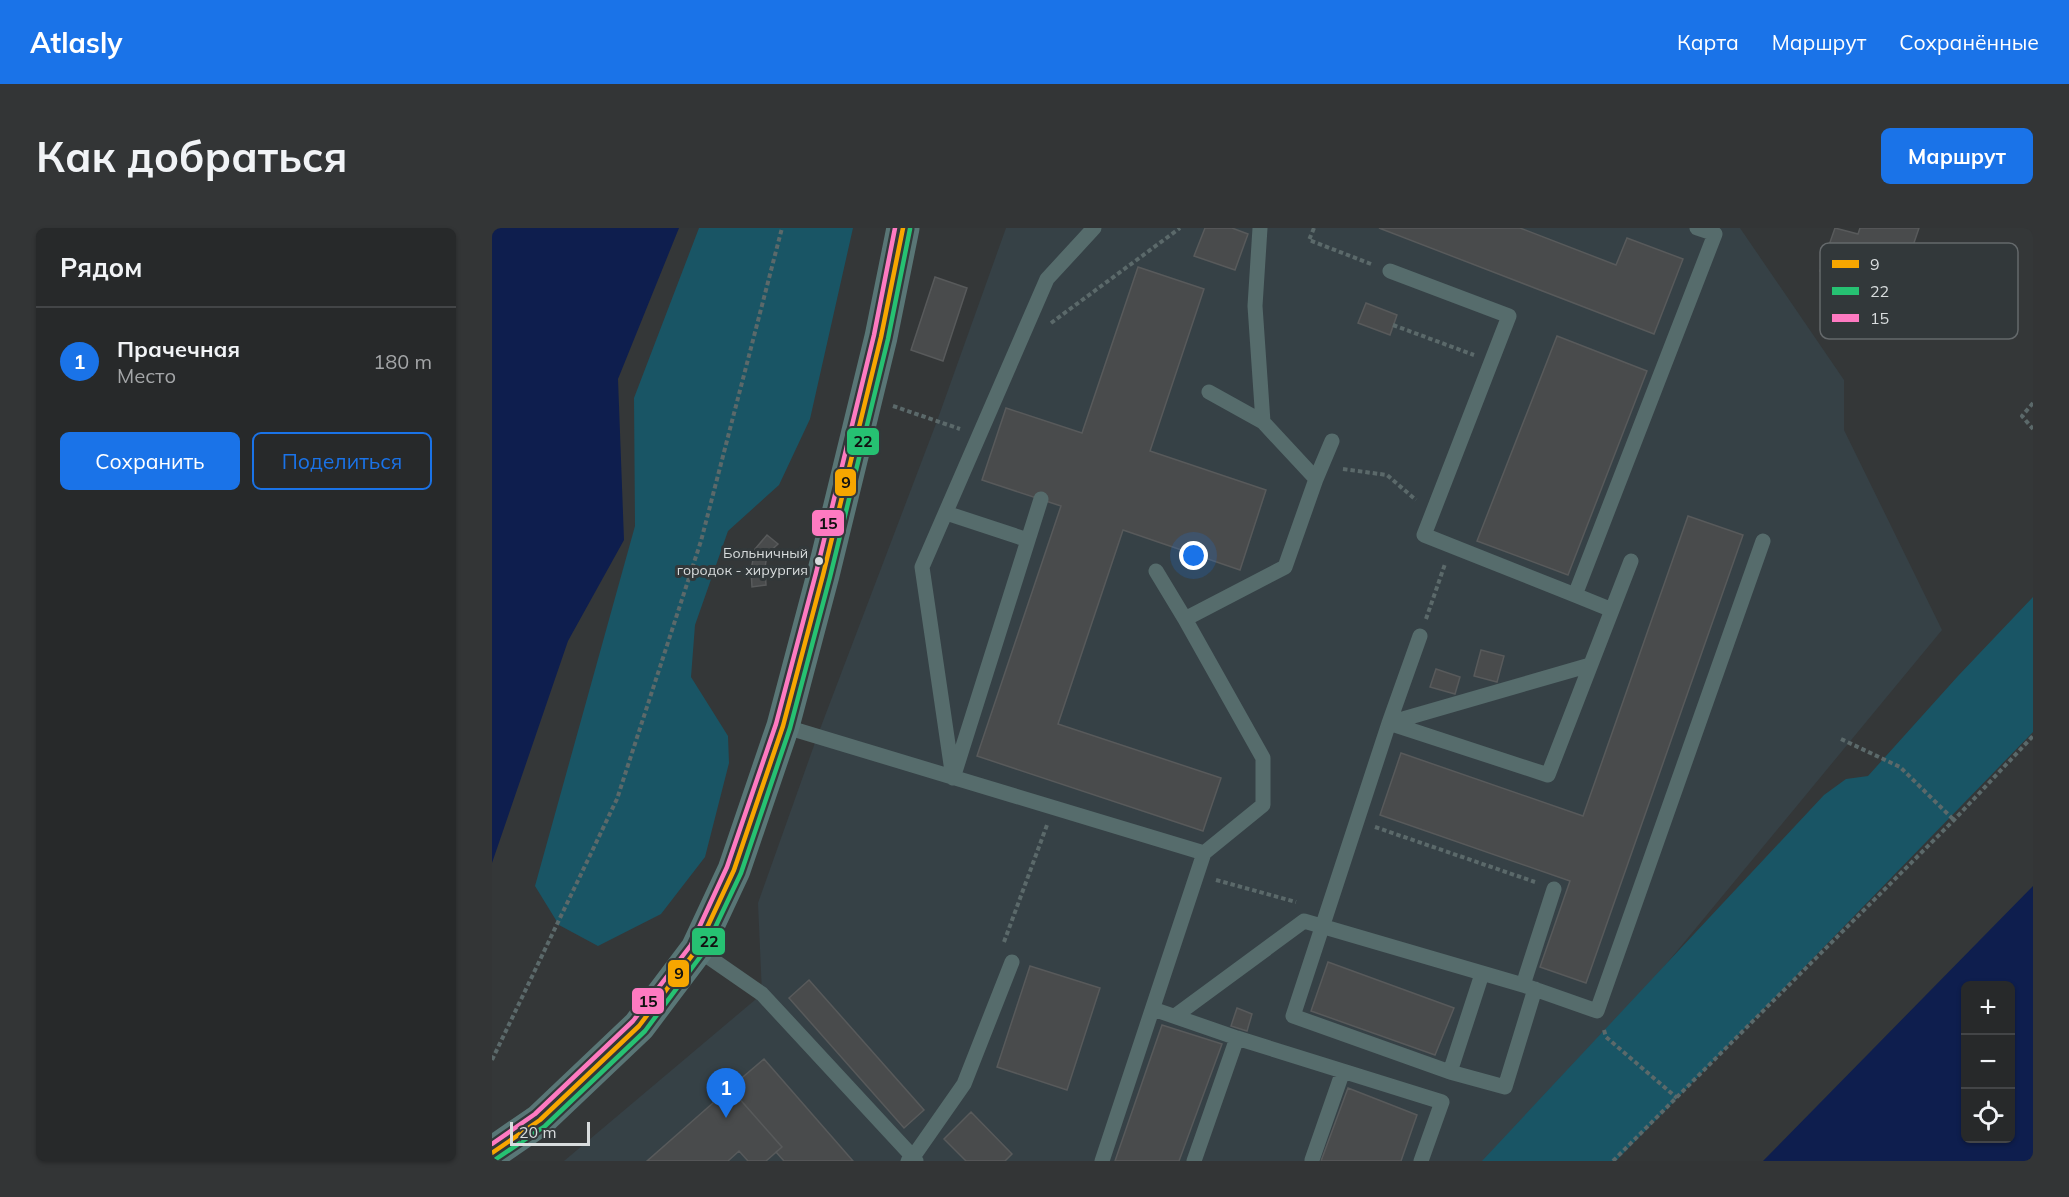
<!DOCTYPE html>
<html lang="ru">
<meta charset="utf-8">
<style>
body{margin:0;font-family:Mulish,sans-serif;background:#333536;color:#f1f3f6}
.controls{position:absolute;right:18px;bottom:18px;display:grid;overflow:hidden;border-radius:9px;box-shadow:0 2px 4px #0004}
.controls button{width:54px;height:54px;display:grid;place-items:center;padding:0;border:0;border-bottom:2px solid #434547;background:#27292a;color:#f1f3f6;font:30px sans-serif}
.scale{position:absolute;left:18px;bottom:15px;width:80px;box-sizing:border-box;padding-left:6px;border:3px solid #d8dcdd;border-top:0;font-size:16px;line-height:21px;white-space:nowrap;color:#d8dcdd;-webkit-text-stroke:4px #32383a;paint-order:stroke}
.you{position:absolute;left:702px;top:328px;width:21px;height:21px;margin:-15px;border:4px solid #fff;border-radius:50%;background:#1a73e8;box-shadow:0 0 0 9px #1a73e833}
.badge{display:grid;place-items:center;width:39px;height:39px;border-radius:50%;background:#1a73e8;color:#fff;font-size:20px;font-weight:700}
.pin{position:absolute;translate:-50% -50px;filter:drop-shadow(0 2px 3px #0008)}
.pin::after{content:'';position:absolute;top:32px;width:21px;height:18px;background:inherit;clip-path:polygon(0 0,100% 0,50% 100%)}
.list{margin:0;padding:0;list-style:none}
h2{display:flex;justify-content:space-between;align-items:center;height:78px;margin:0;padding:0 24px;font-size:26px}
h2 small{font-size:20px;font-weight:400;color:#a4a6a8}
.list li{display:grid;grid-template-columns:39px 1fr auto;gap:18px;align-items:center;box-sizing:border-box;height:108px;padding:0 24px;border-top:2px solid #434547}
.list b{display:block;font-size:22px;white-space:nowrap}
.list p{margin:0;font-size:20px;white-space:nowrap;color:#a4a6a8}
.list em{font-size:20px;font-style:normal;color:#a4a6a8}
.actions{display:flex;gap:12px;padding:18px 24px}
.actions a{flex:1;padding:14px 0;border:2px solid #1a73e8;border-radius:9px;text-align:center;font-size:21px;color:#1a73e8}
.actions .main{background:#1a73e8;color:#fff}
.icon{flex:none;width:33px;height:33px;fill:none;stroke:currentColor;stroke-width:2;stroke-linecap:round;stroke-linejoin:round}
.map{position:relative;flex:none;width:1541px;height:933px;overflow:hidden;border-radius:9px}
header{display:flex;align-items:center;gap:36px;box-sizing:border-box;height:84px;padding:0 30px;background:#1a73e8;color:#fff}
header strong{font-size:28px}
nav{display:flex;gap:33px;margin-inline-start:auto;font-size:21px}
.intro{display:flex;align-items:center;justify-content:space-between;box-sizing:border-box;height:144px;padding:0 36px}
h1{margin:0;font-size:42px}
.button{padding:15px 27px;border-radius:9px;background:#1a73e8;color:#fff;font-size:21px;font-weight:700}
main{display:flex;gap:36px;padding:0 36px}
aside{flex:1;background:#27292a;border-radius:9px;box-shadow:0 2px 4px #0004}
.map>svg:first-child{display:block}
.built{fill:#364146}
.green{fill:#195565}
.water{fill:#0e1e4e;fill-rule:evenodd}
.building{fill:#494b4c;stroke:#585a5b;stroke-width:1.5}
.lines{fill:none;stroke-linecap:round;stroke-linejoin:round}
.path{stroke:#5b696a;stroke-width:4;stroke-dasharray:4.5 3;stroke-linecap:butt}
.lane{stroke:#566c6c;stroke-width:15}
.secondary{stroke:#597676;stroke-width:33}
.bus-1-casing{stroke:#32383a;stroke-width:9}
.bus-2-casing{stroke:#32383a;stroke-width:9}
.bus-3-casing{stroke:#32383a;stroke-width:9}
.bus-1{stroke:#f7a600;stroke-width:4.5}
.bus-2{stroke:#26c172;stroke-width:4.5}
.bus-3{stroke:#fe7ac1;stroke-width:4.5}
.bus-dot{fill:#d8dcdd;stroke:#32383a;stroke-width:2}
.labels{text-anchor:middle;stroke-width:6;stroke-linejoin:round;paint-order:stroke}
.bus-label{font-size:14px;fill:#d8dcdd;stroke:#32383a;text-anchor:end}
.key{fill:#32383a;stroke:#64696b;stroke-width:1.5}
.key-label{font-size:16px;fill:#d8dcdd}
.line-badge{stroke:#32383a;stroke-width:2}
.pale-badge-label{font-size:16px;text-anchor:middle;font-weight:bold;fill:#111}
</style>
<header>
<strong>Atlasly</strong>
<nav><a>Карта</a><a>Маршрут</a><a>Сохранённые</a></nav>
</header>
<div class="intro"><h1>Как добраться</h1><a class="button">Маршрут</a></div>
<main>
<aside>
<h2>Рядом<small></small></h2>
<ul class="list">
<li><span class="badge">1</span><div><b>Прачечная</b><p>Место</p></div><em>180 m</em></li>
</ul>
<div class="actions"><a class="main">Сохранить</a><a>Поделиться</a></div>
</aside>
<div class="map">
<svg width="1541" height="933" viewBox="0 0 1541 933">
<rect width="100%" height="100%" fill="#343738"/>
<path class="built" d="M514 0H1248L1352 152V202L1450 402 1114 809 1008 933H72L270 766 266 675 325 509 445 193Z"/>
<path class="green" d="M207 0H361L318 191 287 257 236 303 203 397 199 449 236 508 237 535 213 629 169 686 106 718 67 697 43 658 143 298 142 170Z
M1541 369V504L1124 933H990L1332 567 1354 551 1376 548 1466 448Z"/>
<path class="water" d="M0 0H187L126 151 132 312 76 413 0 635Z
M1541 658V933H1271ZM1474 758H1518V910H1474Z"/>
<path class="building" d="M713 0H740L756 6 743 42 702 28Z
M887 0H1028L1124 37 1135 10 1191 31 1162 106Z
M1343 0 1366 6 1368 0H1427L1404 68 1328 43Z
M646 39 712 61 658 223 774 262 748 342 631 302 566 496 729 550 711 603 485 528 569 278 490 252 514 180 590 205Z
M443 49 475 60 451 133 419 122Z
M874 75 905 87 898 107 866 95Z
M1065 108 1155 143 1076 347 985 313Z
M1196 288 1251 307 1094 755 1048 739 1078 653 888 587 909 525 1091 588Z
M275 307 286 316 275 326 273 340 274 357 260 359 259 342 263 321Z
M989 422 1012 428 1005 454 982 448Z
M944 441 968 449 963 466 938 459Z
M836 734 962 780 943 827 819 783Z
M538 738 608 760 575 862 505 839Z
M317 752 432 882 412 900 297 770Z
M745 780 760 786 755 803 739 798Z
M670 797 730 816 687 933H623Z
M272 831 361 933H292L284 924 290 919 238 860Z
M238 860 290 919 274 933H256L247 923 236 933H155Z
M856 860 925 887 909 933H829Z
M479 884 520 926 513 933H474L452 911Z"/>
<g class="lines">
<path class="path" d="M822 0 817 12 879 36
M559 95 688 0
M901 97 982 127
M1541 175 1530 188 1541 201
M401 178 468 201
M851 241 895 247 924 272
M934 391 953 336
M1349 511 1408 539 1462 592
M883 599 1043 654
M724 652 804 674
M512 714 555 597
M1112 802 1114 809 1185 870
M0 832 125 571 209 313 290 0
M1121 933 1462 592 1541 508"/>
<path class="lane" d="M898 43 1017 88 932 307 1083 367 1223 6 1205 0
M717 164 771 194 763 78 768 0
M771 194 824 251 840 213
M549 271 461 550 430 339 555 51 602 0
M454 285 536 312
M664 343 693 391 793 339 824 251
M1083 367 1120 382
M693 391 771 530V577L712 625
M928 408 897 495 801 788 958 844 990 746
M1098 437 897 495 1056 547 1139 333
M291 498 712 625 610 933
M205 721 270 766 421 929 416 933
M1031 757 1062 661
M661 781 745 810 702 933
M683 788 812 693 1031 757 1105 783 1271 313
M745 810 950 874 929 933
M958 844 1013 859 1043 761
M820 932 851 843
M424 933 421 929 472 856 520 734"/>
<path class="secondary" d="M0 925 48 892 147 798 205 721 242 642 291 498 331 347 389 109 411 0"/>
<defs>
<path id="bus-1" d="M0 925 48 892 147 798 205 721 242 642 291 498 331 347 389 109 411 0"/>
<path id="bus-2" d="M4 931 53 898 153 803 211 725 249 645 298 500 338 349 396 111 418 1"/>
<path id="bus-3" d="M0 916 43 886 141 793 199 717 235 639 284 496 324 345 382 107 403 0"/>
</defs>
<use href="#bus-1" class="bus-1-casing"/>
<use href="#bus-2" class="bus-2-casing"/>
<use href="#bus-3" class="bus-3-casing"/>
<use href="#bus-1" class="bus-1"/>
<use href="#bus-2" class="bus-2"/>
<use href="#bus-3" class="bus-3"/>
</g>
<circle class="bus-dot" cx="327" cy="333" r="5"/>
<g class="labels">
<g class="bus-label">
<text x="316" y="330">Больничный<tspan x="316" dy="17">городок - хирургия</tspan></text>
</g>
</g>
<rect x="1328" y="15" width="198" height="96" rx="9" class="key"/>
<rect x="1340" y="32" width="27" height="8" fill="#f7a600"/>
<rect x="1340" y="59" width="27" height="8" fill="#26c172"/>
<rect x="1340" y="86" width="27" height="8" fill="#fe7ac1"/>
<g class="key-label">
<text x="1378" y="42">9</text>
<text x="1378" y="69">22</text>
<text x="1378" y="96">15</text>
</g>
<g class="line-badge">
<rect x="354" y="199" width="34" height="29" rx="6" fill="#26c172"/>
<rect x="342" y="240" width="23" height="29" rx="6" fill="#f7a600"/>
<rect x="319" y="281" width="34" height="28" rx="6" fill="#fe7ac1"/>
<rect x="199" y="699" width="35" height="29" rx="6" fill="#26c172"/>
<rect x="175" y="731" width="23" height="29" rx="6" fill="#f7a600"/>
<rect x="139" y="759" width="34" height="28" rx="6" fill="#fe7ac1"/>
</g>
<g class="pale-badge-label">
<text x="371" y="219">22</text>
<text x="354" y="260">9</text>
<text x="336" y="301">15</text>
<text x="217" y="719">22</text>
<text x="187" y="751">9</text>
<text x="156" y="779">15</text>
</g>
</svg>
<div class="controls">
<button>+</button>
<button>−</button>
<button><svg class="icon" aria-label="locate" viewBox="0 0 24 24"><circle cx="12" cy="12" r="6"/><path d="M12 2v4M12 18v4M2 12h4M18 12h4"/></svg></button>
</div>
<div class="scale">20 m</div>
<div class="you"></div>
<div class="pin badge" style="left:234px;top:890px">1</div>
</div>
</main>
